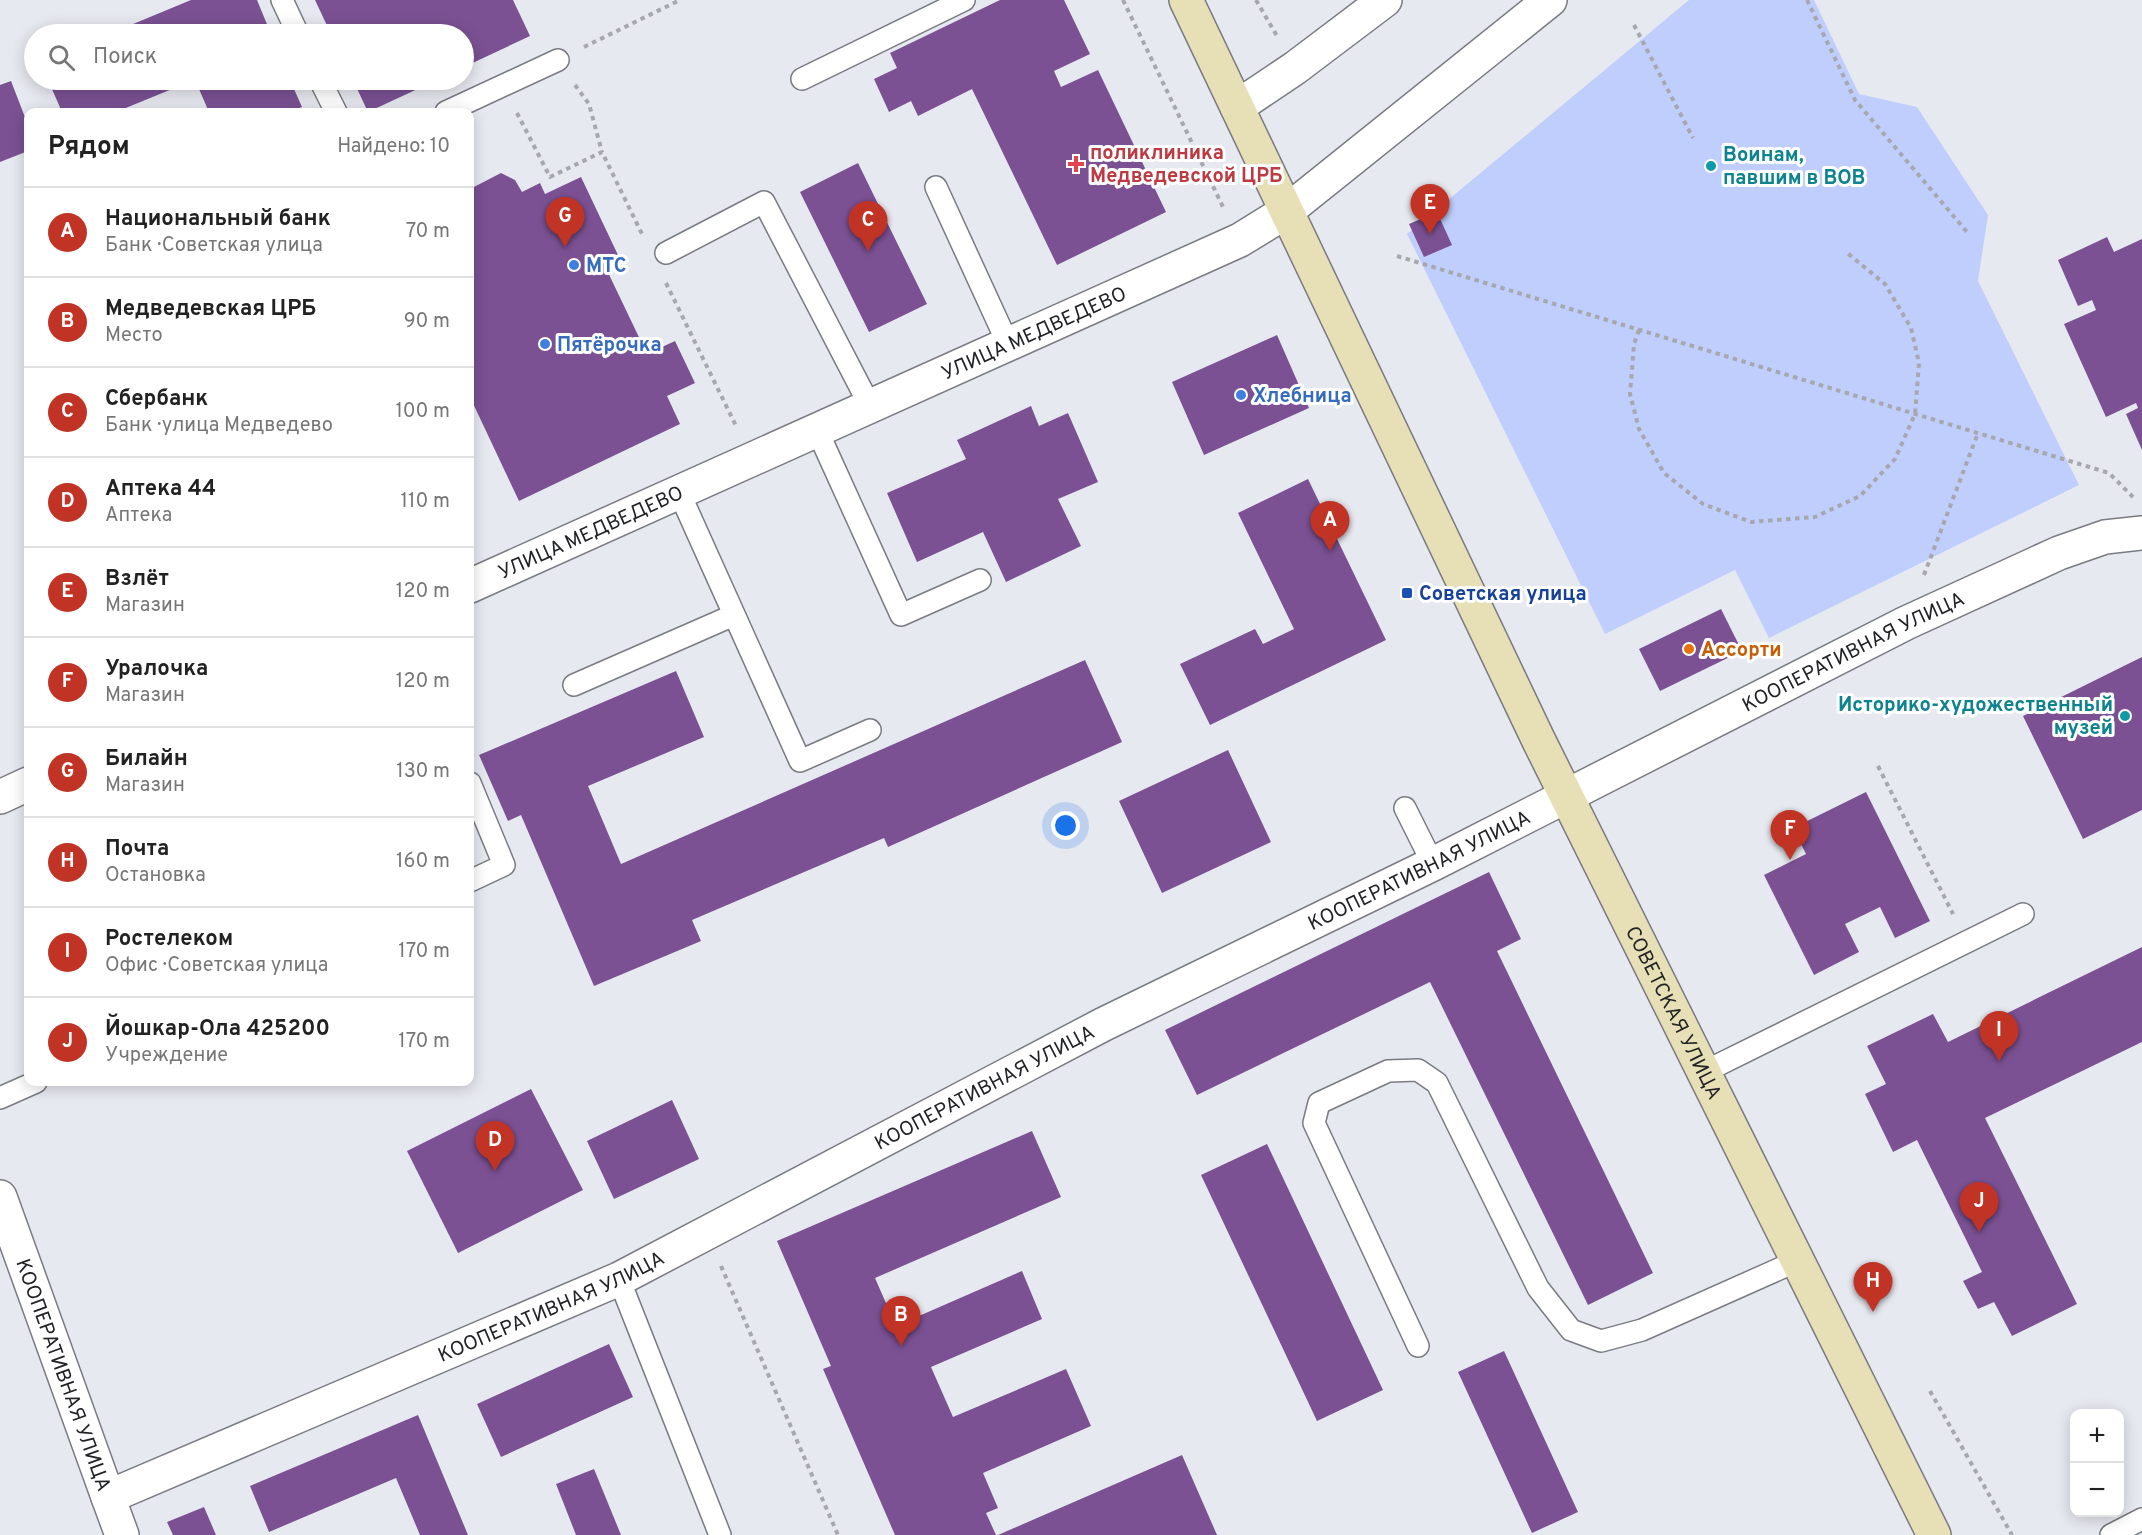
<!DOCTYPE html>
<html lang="ru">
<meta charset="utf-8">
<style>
body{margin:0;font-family:Overpass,sans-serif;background:#f6f6f6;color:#222}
.controls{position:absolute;right:18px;bottom:18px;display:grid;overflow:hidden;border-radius:12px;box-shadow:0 3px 15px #0003}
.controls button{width:54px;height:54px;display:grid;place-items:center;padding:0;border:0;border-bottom:2px solid #e0e0e0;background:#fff;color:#222;font:30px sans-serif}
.you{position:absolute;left:1066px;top:826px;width:21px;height:21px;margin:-15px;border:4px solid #fff;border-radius:50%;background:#1a73e8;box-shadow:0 0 0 9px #1a73e833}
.badge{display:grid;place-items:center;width:39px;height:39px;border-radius:50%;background:#c13425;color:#fff;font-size:20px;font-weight:700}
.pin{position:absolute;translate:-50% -50px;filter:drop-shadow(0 2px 3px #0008)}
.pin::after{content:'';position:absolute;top:32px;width:21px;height:18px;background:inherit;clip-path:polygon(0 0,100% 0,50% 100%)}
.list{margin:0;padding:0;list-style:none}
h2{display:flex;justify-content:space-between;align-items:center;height:78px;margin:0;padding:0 24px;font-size:26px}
h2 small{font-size:20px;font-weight:400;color:#767676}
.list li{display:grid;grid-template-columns:39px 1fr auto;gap:18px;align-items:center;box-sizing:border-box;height:90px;padding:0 24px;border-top:2px solid #e0e0e0}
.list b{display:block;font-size:22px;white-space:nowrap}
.list p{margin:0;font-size:20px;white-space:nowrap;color:#767676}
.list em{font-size:20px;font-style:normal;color:#767676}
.icon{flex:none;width:33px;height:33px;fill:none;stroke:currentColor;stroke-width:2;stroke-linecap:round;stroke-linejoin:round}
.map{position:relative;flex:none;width:2142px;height:1535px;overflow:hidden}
.search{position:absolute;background:#fff;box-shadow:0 3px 15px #0003;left:24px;top:24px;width:450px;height:66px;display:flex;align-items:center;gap:15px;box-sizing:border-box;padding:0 21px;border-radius:33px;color:#767676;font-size:22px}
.panel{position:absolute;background:#fff;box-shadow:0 3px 15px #0003;left:24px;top:108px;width:450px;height:978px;border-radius:12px}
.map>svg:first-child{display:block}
.green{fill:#bfcefd}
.building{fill:#7b5193}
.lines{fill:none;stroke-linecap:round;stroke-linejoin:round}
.service-casing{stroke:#797b82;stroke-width:24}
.minor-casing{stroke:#797b82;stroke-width:36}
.tertiary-casing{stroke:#797b82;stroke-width:36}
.secondary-casing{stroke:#797b82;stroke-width:36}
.path{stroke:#a6a8ae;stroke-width:4;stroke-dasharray:4.5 4.5;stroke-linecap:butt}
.service{stroke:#fff;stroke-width:21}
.minor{stroke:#fff;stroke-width:33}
.tertiary{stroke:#fff;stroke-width:33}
.secondary{stroke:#e7dfb6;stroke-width:33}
.health-dot{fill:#e0444e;stroke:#fff;stroke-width:2}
.culture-dot{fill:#0f9aa8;stroke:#fff;stroke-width:2}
.shop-dot{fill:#3f7fe0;stroke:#fff;stroke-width:2}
.transit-dot{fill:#1a4fb4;stroke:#fff;stroke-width:2}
.food-dot{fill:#e8710a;stroke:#fff;stroke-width:2}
.labels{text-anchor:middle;stroke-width:6;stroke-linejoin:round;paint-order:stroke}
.health-label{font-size:20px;font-weight:bold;fill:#be3a42;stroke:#fff;text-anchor:start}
.culture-label{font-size:20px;font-weight:bold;fill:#0d838f;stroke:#fff;text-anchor:start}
.shop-label{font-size:20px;font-weight:bold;fill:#366cbe;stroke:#fff;text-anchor:start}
.street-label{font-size:20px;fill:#222326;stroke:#fff}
.transit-label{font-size:20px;font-weight:bold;fill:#164399;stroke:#fff;text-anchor:start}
.food-label{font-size:20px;font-weight:bold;fill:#c56008;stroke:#fff;text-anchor:start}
</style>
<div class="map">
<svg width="2142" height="1535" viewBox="0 0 2142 1535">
<rect width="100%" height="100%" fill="#e7e9f0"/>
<path class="green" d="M1689 0H1814L1859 94 1917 107 1988 215 1978 281 2079 485 1769 638 1735 570 1605 634 1407 234Z"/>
<path class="building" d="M191 0H257L271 34H109Z
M315 0H513L530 36 464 67V34H331Z
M1000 0H1064L1090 54 1054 71 1061 87 1098 70 1166 212 1057 265 972 89 918 116 911 101 889 112 874 79 897 68 890 53Z
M48 80H194L116 112H62Z
M195 80H290L302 107 289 112H209Z
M353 80H437L368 112Z
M11 81 28 125V151L0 162V85Z
M858 163 927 304 869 332 800 192Z
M501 173 515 180 522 192 540 183 545 194 581 177 618 255 603 262 647 354 675 341 695 383 667 396 680 424 519 501 470 397V189Z
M1437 212 1452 245 1424 257 1409 224Z
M2107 237 2114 252 2142 239V450L2126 414 2138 408 2136 403 2106 417 2064 324 2096 310 2092 300 2078 306 2058 260Z
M1277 335 1309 408 1204 455 1172 382Z
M1031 406 1039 426 1068 413 1098 482 1058 499 1081 546 1006 582 983 532 917 562 887 493 966 459 957 440Z
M1308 479 1386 640 1210 725 1180 664 1255 629 1263 644 1294 629 1238 513Z
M1721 609 1742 651 1660 691 1639 649Z
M2142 657V810L2083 839 2023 716Z
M1085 660 1122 742 888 847 884 838 692 920 701 941 594 986 521 815 508 821 479 755 676 671 704 737 588 786 621 864Z
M1228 750 1271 842 1162 893 1119 801Z
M1866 792 1930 921 1895 938 1880 907 1845 924 1859 952 1814 975 1764 875 1806 854 1793 828Z
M1489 872 1521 939 1497 951 1653 1273 1588 1305 1430 982 1197 1095 1165 1030Z
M2142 947V1042L1985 1118 2077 1304 2012 1336 1994 1302 1978 1309 1963 1281 1982 1272 1917 1140 1893 1152 1865 1094 1886 1084 1867 1046 1933 1014 1948 1042Z
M531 1089 583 1190 458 1253 407 1151Z
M672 1100 699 1159 614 1199 587 1141Z
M1032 1131 1061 1197 875 1278 896 1326 1022 1271 1042 1319 931 1367 953 1417 1066 1369 1091 1426 983 1473 998 1508 986 1513 996 1535H895L823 1369 831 1366 777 1241Z
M1267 1144 1383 1390 1317 1421 1201 1175Z
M609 1344 633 1397 501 1457 477 1404Z
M1504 1351 1578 1512 1532 1533 1458 1372Z
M418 1415 468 1535H420L396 1478 269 1532 250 1486Z
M1182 1455 1217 1535H998Z
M594 1469 621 1535H576L556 1484Z
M204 1507 216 1535H173L167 1522Z"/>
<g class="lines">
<defs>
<path id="service" d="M282 0 298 34
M802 79 964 0
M320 80 336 112
M446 112 558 60
M936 187 1008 344
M666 253 764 202 870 406
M817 430 901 615 980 580
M679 492 800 761 870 730
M574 685 734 615
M470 783 504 865 470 881
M1405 808 1433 864
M1704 1072 2023 914
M0 1098 36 1082
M619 1279 720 1535
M1418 1346 1314 1123 1319 1103 1388 1071 1418 1070 1437 1083 1538 1288 1571 1330 1601 1341 1642 1330 1797 1261
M2111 1535 2142 1519"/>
<g id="minor">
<path id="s1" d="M0 1197 108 1497 619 1279 1104 1024 1433 864 1906 623 2059 553 2105 537 2142 533"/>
<path d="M108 1497 122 1535"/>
</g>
<g id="tertiary">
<path d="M1237 107 1295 68 1385 0"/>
<path id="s2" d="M470 586 1240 240 1287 211 1550 0"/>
<path d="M0 797 28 784"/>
</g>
<g id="secondary">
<path id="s3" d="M1186 0 1538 739 1934 1535"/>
</g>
</defs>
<use href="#service" class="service-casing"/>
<use href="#minor" class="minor-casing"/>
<use href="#tertiary" class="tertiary-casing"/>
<use href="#secondary" class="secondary-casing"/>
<path class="path" d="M1123 0 1223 207
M1256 0 1277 36
M1807 0 1855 100 1967 232
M1634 25 1693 138
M584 47 680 0
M575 85 589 104 602 152
M517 113 550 177 602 152 642 234
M1397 256 2109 473 2133 497
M666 283 737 428
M1639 330 1634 344 1630 394 1639 429 1664 473 1703 504 1751 522 1815 517 1860 496 1895 459 1915 414 1919 363 1911 328 1885 284 1846 252
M1924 575 1978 433
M1878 766 1953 914
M721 1266 838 1535
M1930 1391 2012 1535"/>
<use href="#service" class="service"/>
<use href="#minor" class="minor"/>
<use href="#tertiary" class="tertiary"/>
<use href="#secondary" class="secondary"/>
</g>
<path class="health-dot" d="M1073 155h6v6h6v6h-6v6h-6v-6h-6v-6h6z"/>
<g class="culture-dot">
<circle cx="1711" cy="166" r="6"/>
<circle cx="2125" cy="716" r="6"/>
</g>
<g class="shop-dot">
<circle cx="574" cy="265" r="6"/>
<circle cx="545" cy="344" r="6"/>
<circle cx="1241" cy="395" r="6"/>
</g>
<rect class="transit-dot" x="1401" y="587" width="12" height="12" rx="3"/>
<circle class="food-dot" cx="1689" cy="649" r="6"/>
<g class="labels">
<g class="health-label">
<text x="1090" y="159">поликлиника<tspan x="1090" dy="23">Медведевской ЦРБ</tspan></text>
</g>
<g class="culture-label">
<text x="1723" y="161">Воинам,<tspan x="1723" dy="23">павшим в ВОВ</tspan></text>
<text x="2113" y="711" text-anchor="end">Историко-художественный<tspan x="2113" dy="23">музей</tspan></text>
</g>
<g class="shop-label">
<text x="586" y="272">МТС</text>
<text x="557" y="351">Пятёрочка</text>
<text x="1253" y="402">Хлебница</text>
</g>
<g class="street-label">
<text dy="7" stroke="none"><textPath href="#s2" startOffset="618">УЛИЦА МЕДВЕДЕВО</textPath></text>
<text dy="7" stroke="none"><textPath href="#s2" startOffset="132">УЛИЦА МЕДВЕДЕВО</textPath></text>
<text dy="7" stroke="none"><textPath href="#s1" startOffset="2259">КООПЕРАТИВНАЯ УЛИЦА</textPath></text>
<text dy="7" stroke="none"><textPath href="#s1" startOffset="1773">КООПЕРАТИВНАЯ УЛИЦА</textPath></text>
<text dy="7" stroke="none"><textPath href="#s3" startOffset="1124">СОВЕТСКАЯ УЛИЦА</textPath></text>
<text dy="7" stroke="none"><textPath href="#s1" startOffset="1287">КООПЕРАТИВНАЯ УЛИЦА</textPath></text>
<text dy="7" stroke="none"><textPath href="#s1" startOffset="801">КООПЕРАТИВНАЯ УЛИЦА</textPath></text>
<text dy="7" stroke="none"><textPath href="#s1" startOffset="189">КООПЕРАТИВНАЯ УЛИЦА</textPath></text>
</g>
<g class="transit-label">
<text x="1419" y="600">Советская улица</text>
</g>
<g class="food-label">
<text x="1701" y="656">Ассорти</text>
</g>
</g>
</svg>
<div class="controls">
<button>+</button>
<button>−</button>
</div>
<div class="you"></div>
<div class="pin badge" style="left:1330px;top:551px">A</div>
<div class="pin badge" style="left:901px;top:1346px">B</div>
<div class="pin badge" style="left:868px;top:251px">C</div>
<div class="pin badge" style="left:495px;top:1171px">D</div>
<div class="pin badge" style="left:1430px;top:234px">E</div>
<div class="pin badge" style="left:1790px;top:860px">F</div>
<div class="pin badge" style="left:565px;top:247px">G</div>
<div class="pin badge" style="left:1873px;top:1312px">H</div>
<div class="pin badge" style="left:1999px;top:1061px">I</div>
<div class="pin badge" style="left:1979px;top:1232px">J</div>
<div class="search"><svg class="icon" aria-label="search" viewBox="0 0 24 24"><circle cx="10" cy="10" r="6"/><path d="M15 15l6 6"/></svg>Поиск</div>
<section class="panel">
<h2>Рядом<small>Найдено: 10</small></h2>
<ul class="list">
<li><span class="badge">A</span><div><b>Национальный банк</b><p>Банк · Советская улица</p></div><em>70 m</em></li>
<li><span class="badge">B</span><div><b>Медведевская ЦРБ</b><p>Место</p></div><em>90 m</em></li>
<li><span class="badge">C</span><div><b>Сбербанк</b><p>Банк · улица Медведево</p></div><em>100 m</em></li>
<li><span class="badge">D</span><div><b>Аптека 44</b><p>Аптека</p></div><em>110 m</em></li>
<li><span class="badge">E</span><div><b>Взлёт</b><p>Магазин</p></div><em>120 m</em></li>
<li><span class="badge">F</span><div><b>Уралочка</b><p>Магазин</p></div><em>120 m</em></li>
<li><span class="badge">G</span><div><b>Билайн</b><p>Магазин</p></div><em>130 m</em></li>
<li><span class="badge">H</span><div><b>Почта</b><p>Остановка</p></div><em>160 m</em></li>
<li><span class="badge">I</span><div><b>Ростелеком</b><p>Офис · Советская улица</p></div><em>170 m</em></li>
<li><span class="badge">J</span><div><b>Йошкар-Ола 425200</b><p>Учреждение</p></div><em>170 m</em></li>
</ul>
</section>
</div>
